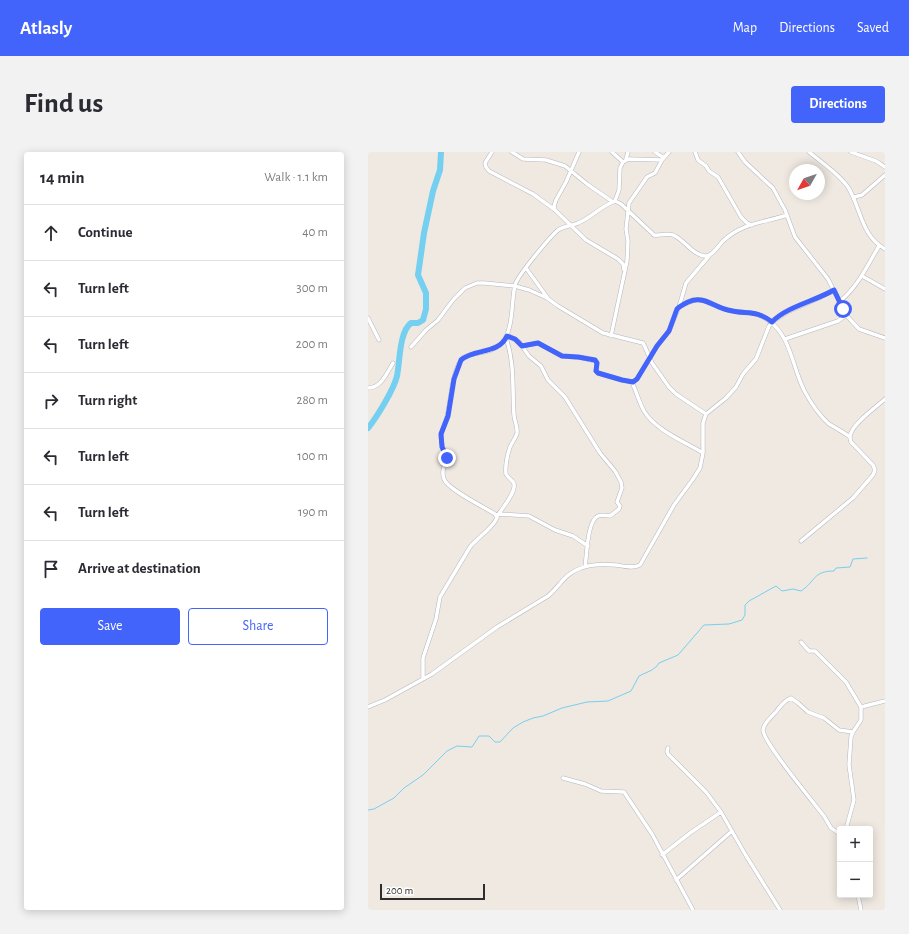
<!DOCTYPE html>
<meta charset="utf-8">
<style>
body{margin:0;font-family:"Alegreya Sans",sans-serif;background:#f2f2f3;color:#2b2b33}
.controls{position:absolute;right:12px;bottom:12px;display:grid;overflow:hidden;border-radius:4px;box-shadow:0 2px 10px #0003}
.controls button{width:36px;height:36px;display:grid;place-items:center;padding:0;border:0;border-bottom:1px solid #e1e1e2;background:#fff;color:#2b2b33;font:20px sans-serif}
.compass{position:absolute;left:421px;top:12px;width:36px;height:36px;border-radius:50%;background:#fff;box-shadow:0 2px 10px #0003;rotate:230deg}
.scale{position:absolute;left:12px;bottom:10px;width:105px;box-sizing:border-box;padding-left:4px;border:2px solid #2e2e2e;border-top:0;font-size:11px;line-height:14px;white-space:nowrap;color:#2e2e2e;-webkit-text-stroke:3px #fff;paint-order:stroke}
.stop{position:absolute;width:12px;height:12px;margin:-9px;border:3px solid #4264fb;border-radius:50%;background:#fff}
.stop.end{background:#4264fb;border-color:#fff;box-shadow:0 1px 4px #0008}
.list{margin:0;padding:0;list-style:none}
h2{display:flex;justify-content:space-between;align-items:center;height:52px;margin:0;padding:0 16px;font-size:17px}
h2 small{font-size:13px;font-weight:400;color:#7c7c81}
.list li{display:grid;grid-template-columns:26px 1fr auto;gap:12px;align-items:center;box-sizing:border-box;height:56px;padding:0 16px;border-top:1px solid #e1e1e2}
.list b{display:block;font-size:15px;white-space:nowrap}
.list em{font-size:13px;font-style:normal;color:#7c7c81}
.actions{display:flex;gap:8px;padding:12px 16px}
.actions a{flex:1;padding:9px 0;border:1px solid #4264fb;border-radius:4px;text-align:center;font-size:14px;color:#4264fb}
.actions .main{background:#4264fb;color:#fff}
.icon{flex:none;width:22px;height:22px;fill:none;stroke:currentColor;stroke-width:2;stroke-linecap:round;stroke-linejoin:round}
.map{position:relative;flex:none;width:517px;height:758px;overflow:hidden;border-radius:4px}
header{display:flex;align-items:center;gap:24px;box-sizing:border-box;height:56px;padding:0 20px;background:#4264fb;color:#fff}
header strong{font-size:19px}
nav{display:flex;gap:22px;margin-inline-start:auto;font-size:14px}
.intro{display:flex;align-items:center;justify-content:space-between;box-sizing:border-box;height:96px;padding:0 24px}
h1{margin:0;font-size:28px}
.button{padding:10px 18px;border-radius:4px;background:#4264fb;color:#fff;font-size:14px;font-weight:700}
main{display:flex;gap:24px;padding:0 24px}
aside{flex:1;background:#fff;border-radius:4px;box-shadow:0 2px 10px #0003}
.map>svg:first-child{display:block}
.lines{fill:none;stroke-linecap:round;stroke-linejoin:round}
.stream{stroke:#75cff0;stroke-width:1}
.river{stroke:#75cff0;stroke-width:6}
.street-casing{stroke:#b4b7c1;stroke-width:4.5}
.street{stroke:#fff;stroke-width:3.5}
.route{stroke:#4264fb;stroke-width:5}
</style>
<header>
<strong>Atlasly</strong>
<nav><a>Map</a><a>Directions</a><a>Saved</a></nav>
</header>
<div class="intro"><h1>Find us</h1><a class="button">Directions</a></div>
<main>
<aside>
<h2>14 min<small>Walk · 1.1 km</small></h2>
<ul class="list">
<li><svg class="icon" aria-label="ahead" viewBox="0 0 24 24"><path d="M12 20V5M6 11l6-6 6 6"/></svg><div><b>Continue</b></div><em>40 m</em></li>
<li><svg class="icon" aria-label="left" viewBox="0 0 24 24"><path d="M17 20v-9H6M10 6l-5 5 5 5"/></svg><div><b>Turn left</b></div><em>300 m</em></li>
<li><svg class="icon" aria-label="left" viewBox="0 0 24 24"><path d="M17 20v-9H6M10 6l-5 5 5 5"/></svg><div><b>Turn left</b></div><em>200 m</em></li>
<li><svg class="icon" aria-label="right" viewBox="0 0 24 24"><path d="M7 20v-9h11M14 6l5 5-5 5"/></svg><div><b>Turn right</b></div><em>280 m</em></li>
<li><svg class="icon" aria-label="left" viewBox="0 0 24 24"><path d="M17 20v-9H6M10 6l-5 5 5 5"/></svg><div><b>Turn left</b></div><em>100 m</em></li>
<li><svg class="icon" aria-label="left" viewBox="0 0 24 24"><path d="M17 20v-9H6M10 6l-5 5 5 5"/></svg><div><b>Turn left</b></div><em>190 m</em></li>
<li><svg class="icon" aria-label="arrive" viewBox="0 0 24 24"><path d="M6 21V4h12l-3 4 3 4H6"/></svg><div><b>Arrive at destination</b></div></li>
</ul>
<div class="actions"><a class="main">Save</a><a>Share</a></div>
</aside>
<div class="map">
<svg width="517" height="758" viewBox="0 0 517 758">
<rect width="100%" height="100%" fill="#efe9e1"/>
<g class="lines">
<path class="stream" d="M0 658 6 657 26 646 36 636 55 623 79 599 89 594 104 595 111 584H121L127 590H132L145 576 155 570 165 566 175 564 194 556 219 550 240 549 263 539 271 524 284 518 289 514 291 511 310 503 336 473 361 472 374 468 377 463V453L381 449 408 434 414 439 425 437 433 439C448 429 445 419 466 419L468 416 482 415 485 407 499 406"/>
<path class="river" d="M0 276C9 265 26 237 29 224 32 210 31 180 43 171H50L55 168 58 157V141L50 123 56 81 65 39 72 18 73 0"/>
<defs>
<path id="street" d="M124 0 117 11 118 15 121 19 165 42 187 58 218 88 250 107 255 112 256 118
M144 0 155 7 178 8 197 14 219 32 245 50
M244 0 255 10
M287 0 296 6
M327 0 330 8 338 14 341 19 350 25 373 65 379 71 384 73
M370 0 377 10 405 36 417 58 427 85 460 127 478 163 491 177 517 186
M441 0C454 11 470 21 480 35 493 56 493 84 517 97
M483 0 508 9 517 15
M258 7 260 0
M486 45 494 43 517 23
M247 49 251 38 252 16 255 10 261 7 294 8 301 0
M187 58 186 54 188 48 198 30 211 0
M158 116 179 145
M494 124 517 137
M471 150C490 135 499 114 511 94
M311 155 318 131 341 104
M0 166 11 188
M139 183 151 190 161 204 173 214 180 228 197 245 232 301 247 319 253 330 254 336 249 350 252 354 251 357 242 364C238 364 234 362 230 364 219 369 219 403 217 415
M243 184 259 109 260 89 258 77 261 51 279 25 287 21 294 8
M417 187 470 169 478 163
M154 194 170 191 194 204 215 206 227 209 229 211 228 219 230 221 254 228 265 230 269 227 289 194 301 179 311 155C336 142 334 148 356 157 372 163 384 156 400 168 424 185 424 216 437 240 443 251 452 264 461 272 468 276 475 280 482 285
M43 195 58 178 70 168 85 148 97 136 109 131H116L147 134 161 138 179 146 190 154 235 181 275 191 277 195 284 211 301 235 308 242 338 262
M264 230C268 239 271 250 276 259 287 278 317 290 335 301
M0 236C13 236 19 221 25 211
M131 362 161 364 187 378 205 384 220 394
M129 364C134 357 148 340 146 332 145 328 140 326 138 322 137 313 139 304 142 295 144 290 148 286 149 281 150 274 146 269 146 263 144 236 147 212 138 186
M433 389 485 346 505 323 507 318 505 313 483 290C482 286 481 284 483 281 487 270 508 255 517 247
M433 490 441 499H447L478 530 493 555V568L485 580 483 585 481 613 486 648 478 677
M55 527V506L68 467 72 445 102 395C110 385 124 377 129 366L127 362C116 355 79 337 76 327 73 318 77 313 79 306 76 299 73 293 73 285 73 277 78 272 79 264 83 249 84 215 96 205 108 200 124 201 133 192 146 179 143 150 147 133 150 123 181 86 190 78 196 74 204 74 210 71 223 66 233 54 247 49L253 52 286 83C292 84 301 80 307 84 317 89 325 103 337 104 344 105 350 94 355 89 374 71 395 71 419 63
M0 555 17 548 64 522 129 475 180 444C193 433 196 422 213 416 223 412 237 412 248 413 256 414 264 417 272 413L306 353 325 327 332 316 335 301V271L338 262 358 246 368 235 375 222 388 207 401 174 405 169 419 160 451 146 465 138
M493 555 517 549
M300 596 299 599 300 602 338 640 353 660 377 702 412 758
M195 626 217 632 233 639 256 640 284 682 325 758
M472 682 463 676 456 664C446 651 395 590 395 578 395 572 403 565 407 561 412 555 416 548 423 546L430 551 440 560 456 566 471 578 485 580
M294 703 322 681 353 660
M308 728 364 679
M490 743 493 758"/>
</defs>
<use href="#street" class="street-casing"/>
<use href="#street" class="street"/>
</g>
<g class="lines">
<path class="route" d="M79 306 74 295 73 282 80 264 86 227 93 208C107 196 130 203 139 184L147 187 154 194 170 191 194 204 210 205 227 208 229 211 228 219 230 221 254 228 265 230 269 227 289 194 301 179 309 157C312 154 316 152 320 150 336 143 345 155 360 158 377 163 388 157 404 170 418 155 447 149 466 138L475 157"/>
</g>
</svg>
<div class="controls">
<button>+</button>
<button>−</button>
</div>
<svg class="compass" viewBox="-18 -18 36 36"><path d="M0-13l5 13h-10z" fill="#e53935"/><path d="M0 13l5-13h-10z" fill="#7c7c81"/></svg>
<div class="scale">200 m</div>
<div class="stop" style="left:475px;top:157px"></div>
<div class="stop end" style="left:79px;top:306px"></div>
</div>
</main>
